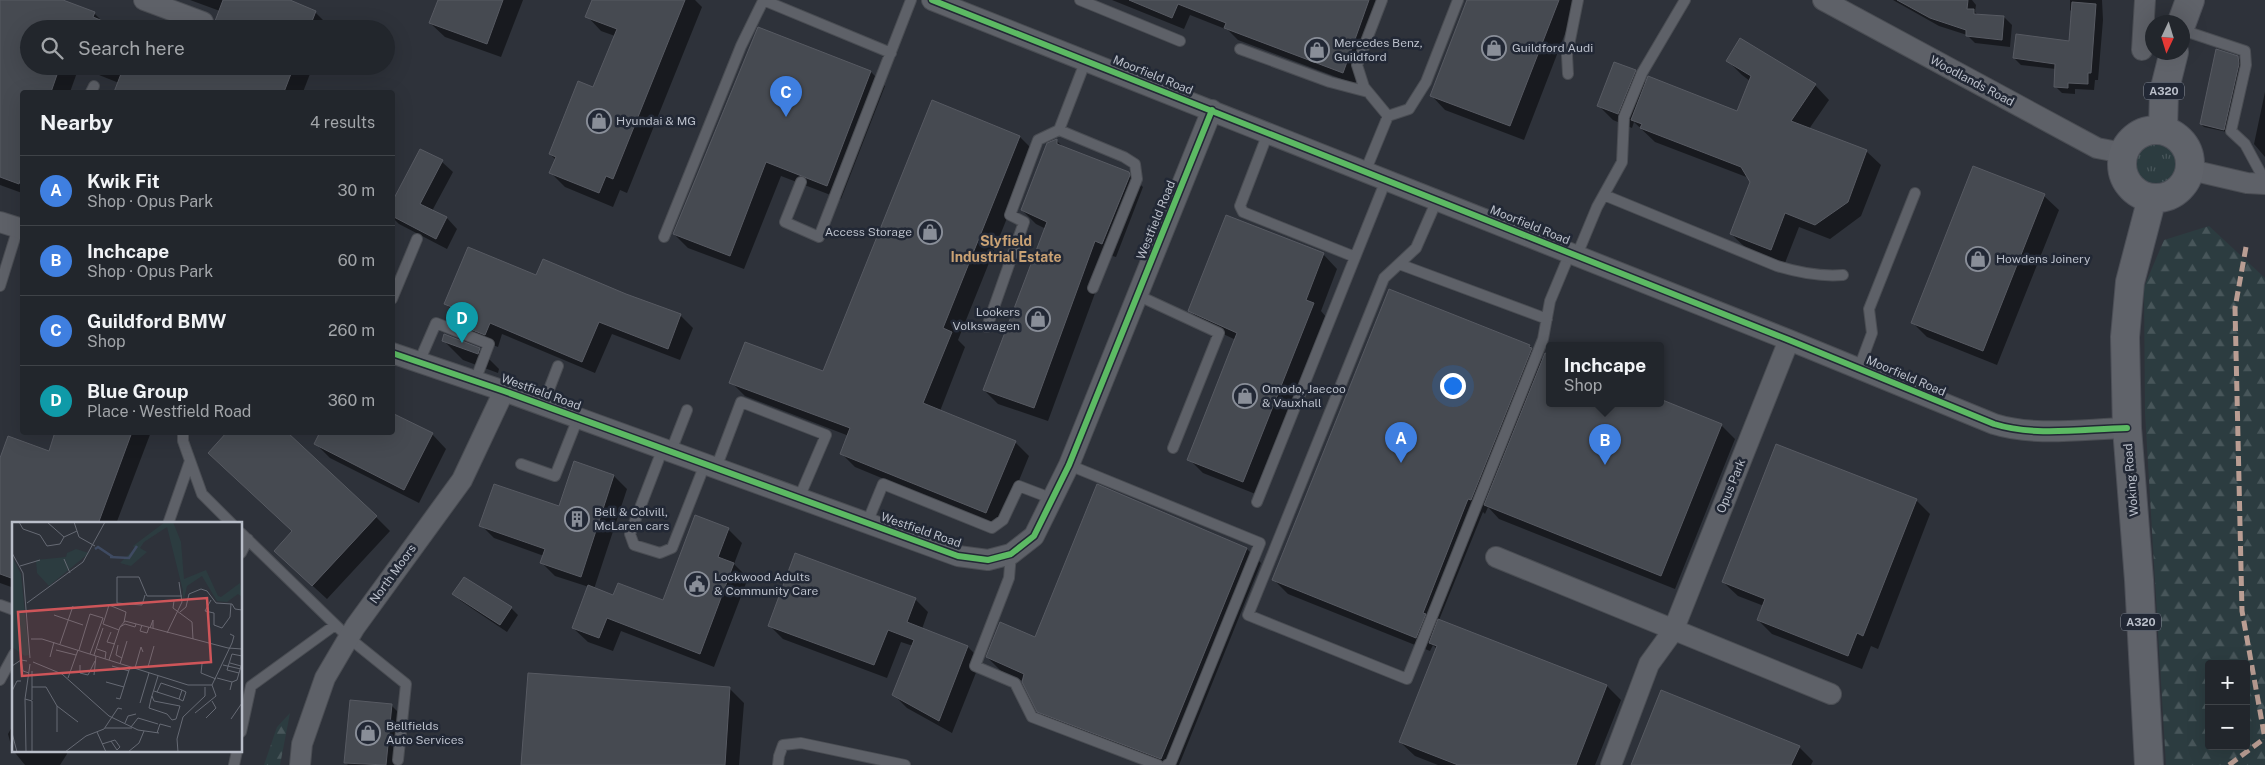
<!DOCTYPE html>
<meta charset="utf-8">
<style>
body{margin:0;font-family:"Public Sans",sans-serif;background:#2e3238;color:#f1f3f6}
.controls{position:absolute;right:15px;bottom:15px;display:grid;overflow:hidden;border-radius:5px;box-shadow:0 5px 20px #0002}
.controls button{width:45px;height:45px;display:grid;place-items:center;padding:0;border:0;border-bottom:1px solid #3f4348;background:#22262c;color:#f1f3f6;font:25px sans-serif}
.compass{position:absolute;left:2145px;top:15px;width:45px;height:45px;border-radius:50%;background:#22262c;box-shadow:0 5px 20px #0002;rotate:184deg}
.you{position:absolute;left:1452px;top:385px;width:18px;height:18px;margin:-12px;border:4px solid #fff;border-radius:50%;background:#1a73e8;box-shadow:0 0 0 8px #1a73e833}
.badge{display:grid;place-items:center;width:32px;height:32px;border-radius:50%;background:#8bbbb9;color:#fff;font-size:16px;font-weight:700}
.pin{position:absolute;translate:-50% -41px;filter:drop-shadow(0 1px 2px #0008)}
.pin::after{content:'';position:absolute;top:26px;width:18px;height:15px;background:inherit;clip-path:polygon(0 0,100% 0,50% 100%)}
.popup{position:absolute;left:1546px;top:342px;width:118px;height:65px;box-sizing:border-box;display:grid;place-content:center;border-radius:5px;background:#22262c;filter:drop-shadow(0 1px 4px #0005);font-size:16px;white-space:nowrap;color:#a2a5a9}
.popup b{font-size:19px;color:#f1f3f6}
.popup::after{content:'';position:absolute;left:50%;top:100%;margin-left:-10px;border:10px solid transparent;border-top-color:#22262c}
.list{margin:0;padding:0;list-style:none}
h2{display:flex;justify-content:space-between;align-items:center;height:65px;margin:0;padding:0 20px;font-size:21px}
h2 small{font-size:16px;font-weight:400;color:#a2a5a9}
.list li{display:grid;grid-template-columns:32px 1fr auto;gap:15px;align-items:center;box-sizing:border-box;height:70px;padding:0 20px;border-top:1px solid #3f4348}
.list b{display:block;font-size:19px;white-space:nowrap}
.list p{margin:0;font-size:16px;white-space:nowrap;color:#a2a5a9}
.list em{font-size:16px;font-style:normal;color:#a2a5a9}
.icon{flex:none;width:28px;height:28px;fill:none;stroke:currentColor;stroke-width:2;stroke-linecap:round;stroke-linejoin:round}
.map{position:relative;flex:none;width:2265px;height:765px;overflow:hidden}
.search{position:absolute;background:#22262c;box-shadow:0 5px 20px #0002;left:20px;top:20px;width:375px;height:55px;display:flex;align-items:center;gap:12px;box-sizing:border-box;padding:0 18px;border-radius:28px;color:#a2a5a9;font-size:19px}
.panel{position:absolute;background:#22262c;box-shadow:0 5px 20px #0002;left:20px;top:90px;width:375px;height:345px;border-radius:5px}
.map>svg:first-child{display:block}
.grass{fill:url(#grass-tufts)}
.forest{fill:url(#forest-firs);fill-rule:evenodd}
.shadow{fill:#0007}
.building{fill:#464a51;stroke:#575a62}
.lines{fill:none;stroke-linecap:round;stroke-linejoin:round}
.lane-casing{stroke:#4a4d53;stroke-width:12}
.street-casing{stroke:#4a4d53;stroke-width:22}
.primary-casing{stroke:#4c4f57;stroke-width:30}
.lane{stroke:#5e6168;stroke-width:10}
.street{stroke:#5e6168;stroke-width:20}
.primary{stroke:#60636a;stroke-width:28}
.quiet{stroke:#b99d93;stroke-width:5;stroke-dasharray:10 5;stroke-linecap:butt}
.cycleway-casing{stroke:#222835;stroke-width:9}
.cycleway{stroke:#5cba63;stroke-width:6}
.labels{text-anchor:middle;stroke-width:5;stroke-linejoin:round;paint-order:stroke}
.shield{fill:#222835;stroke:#8c929d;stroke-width:1}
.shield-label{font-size:11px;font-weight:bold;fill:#babfca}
.poi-label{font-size:12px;fill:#babfca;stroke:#222835;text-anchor:start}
.street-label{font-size:12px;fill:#babfca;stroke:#222835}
.neighbourhood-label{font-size:14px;font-weight:bold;fill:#caa274;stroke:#222835}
.inset-river{fill:none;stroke:#3f4b62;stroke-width:2.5}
.inset-road{fill:none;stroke:#666a74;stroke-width:1}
.view{fill:#ce5559;fill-opacity:0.15;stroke:#ce5559;stroke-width:2.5}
.inset-edge{fill:none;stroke:#babfca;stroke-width:2.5}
</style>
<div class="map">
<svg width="2265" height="765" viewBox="0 0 2265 765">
<defs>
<pattern id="grass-tufts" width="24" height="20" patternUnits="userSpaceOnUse" patternTransform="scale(1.25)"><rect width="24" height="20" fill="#2c3c40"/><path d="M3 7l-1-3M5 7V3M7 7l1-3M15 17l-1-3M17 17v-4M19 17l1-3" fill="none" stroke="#48565a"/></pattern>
<pattern id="forest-firs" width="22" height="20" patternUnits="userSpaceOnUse" patternTransform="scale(1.25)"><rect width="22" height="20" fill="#2c3c40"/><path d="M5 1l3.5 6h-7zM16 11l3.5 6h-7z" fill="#48565a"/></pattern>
</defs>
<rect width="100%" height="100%" fill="#2e323a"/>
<path class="grass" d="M2132 166a23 23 0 1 1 46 0a23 23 0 1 1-46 0Z"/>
<path class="forest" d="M2209 226 2265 278V765H2166L2145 413 2144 287 2164 240ZM2209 664H2246V746H2209Z
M290 713 280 765H264L277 727Z"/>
<path class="shadow" d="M0 0H60L94 13 104 23 118 29H29V66H313L303 92H115L119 83 79 67 70 92H22V193L0 185Z
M190 0H286L315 12 329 26 328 29H213L220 11Z
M439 0H523L501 57 445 37 430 23Z
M593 0H695L702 7 627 193 620 190 613 207 565 187 551 173 556 160 550 154 594 89 615 36 601 31 587 16Z
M1112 0H1385L1355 84 1238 40 1228 30 1190 15 1184 29Z
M1468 0H1578L1524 140 1445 110 1431 95Z
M1893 0H1972L1976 5 1975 12 1978 15 2004 17 2012 25 2010 47 1975 43 1967 35 1939 26Z
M2070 0H2102L2103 20 2098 80H2095L2094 90 2075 89V94L2062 93 2055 86 2056 69 2021 65 2014 58 2070 42 2072 12 2070 10Z
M759 29 871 72 885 86 841 199 781 176 744 269 688 248 674 234Z
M2238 57 2241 61 2242 68 2227 132 2204 127 2201 124Z
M1728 61 1815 85 1829 100 1809 129 1866 151 1881 165 1861 216 1830 239 1799 227 1785 263 1746 248 1731 234 1752 182 1749 178 1655 142 1634 122 1632 128 1613 120 1599 106 1635 72 1647 83 1738 113 1750 81 1742 75Z
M2265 92V157L2254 144Z
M932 102 1020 137 1034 151 958 340 965 347 940 411 1015 442 1029 456 1000 527 855 467 841 453 849 436 745 396 731 382 824 373Z
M1056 140 1065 149 1128 173 1143 187 1116 257 1109 255 1048 421 998 404 984 390 1046 229 1036 224 1022 210Z
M442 162 453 172 432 211 447 218 457 229 447 249 399 224 392 217V205Z
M1974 168 2044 196 2059 210 1997 365 1927 337 1913 323Z
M1323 254 1337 269 1321 311 1327 318 1258 495 1203 473 1189 459 1236 340 1204 325 1190 311Z
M537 276 625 296 680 315 693 328 680 360 612 334 595 373 502 334 498 347 463 333 451 320 454 312 446 304Z
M1390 291 1530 346 1543 360 1550 357V404H1660V400L1721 425 1735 439 1675 589 1499 519 1488 507 1485 514 1483 512 1439 620 1607 686 1621 700 1595 765H1438L1415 756 1400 742 1437 649 1433 645 1430 651 1288 594 1274 580Z
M443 340 479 349 499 369 498 373 463 360Z
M56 432H151L116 524H14V588L0 583V462L50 453Z
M432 434 446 449 419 503 330 458 316 444Z
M614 476 627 489 594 589 614 596 663 601 728 529 742 543 734 564 748 578 714 667 621 631 613 651 588 642 573 628 589 587 555 576 542 563 544 556 494 538 481 525 560 508Z
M1916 500 1930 514 1878 649 1871 646 1862 669 1772 634 1758 620 1764 606 1738 596 1723 582Z
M376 517 390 531 327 599 290 565 293 532Z
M1247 549 1261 563 1179 765H1156L1053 725 1038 711 1023 681 1001 671 987 657 1036 639Z
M454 594 511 608 518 615 507 632 461 601Z
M915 599 928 612 922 629 968 647 981 660 952 733 907 708 894 695 913 646 901 642 887 678 783 639 770 626Z
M730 689 744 703 739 765H522Z
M391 705 402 716 398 765H348L346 763Z
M14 723V751H67V754L60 765H25L12 749 8 734Z
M1799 747 1813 761 1811 765H1637Z"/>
<path class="building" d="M0 0H63L95 12 93 17 120 28 29 29V66H60L51 92H22V175L19 184 0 177Z
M223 0H290L316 11 309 29H212Z
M438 0H503L487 44 429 23Z
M592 0H685L613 179 606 176 599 193 549 173 556 157 549 154 578 81 593 87 617 29 585 17Z
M1129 0H1369L1343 73 1224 28 1226 23 1178 4 1172 18Z
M1467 0H1559L1510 126 1430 96Z
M1897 0H1968L1967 9H1974V14L2004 16 2002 40 1966 36V30L1930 18Z
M2072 2 2096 4 2091 73H2088V84L2068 83V88L2054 87 2055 64 2013 58 2016 34 2069 41Z
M758 27 871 71 827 186 766 162 730 256 673 234Z
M1740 38 1816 84 1791 121 1867 150 1848 202 1815 225 1785 213 1771 250 1730 234 1750 182 1741 167 1640 128 1642 124 1631 120 1648 76 1737 111 1751 76 1726 61Z
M2216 49 2238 56 2239 64 2224 130 2200 124Z
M1614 62 1636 70 1618 114 1597 106Z
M124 66H294L284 92H114Z
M932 100 1020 136 943 328 952 332 923 403 1016 441 986 513 840 454 850 428 729 383 745 342 823 371Z
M1057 139V144L1129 172 1130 175 1102 244 1095 241 1034 408 983 390 1047 222 1021 210 1047 143Z
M420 149 443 160 420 204 447 217 436 239 392 216V202Z
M1973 166 2045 194 1983 351 1911 323Z
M1226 215 1324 253 1306 300 1314 303 1243 482 1187 460 1237 333 1188 311Z
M468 247 536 275 543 259 626 294 681 314 668 349 599 322 582 362 490 323 485 335 449 321 454 308 444 304Z
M1389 289 1530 345 1529 347 1532 348 1471 500 1468 499 1423 613 1426 614 1416 638 1272 580Z
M444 334 480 348 478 354 442 341Z
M1545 353 1550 355V404H1660V399L1722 424 1661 576 1484 505Z
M392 413 433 433 404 490 314 444 320 432H392Z
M55 432H132L98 524H14V579L0 574V458L8 436 49 451Z
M227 432H287L377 516 312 586 274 551 292 531 208 453Z
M1776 444 1917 499 1863 636 1857 633 1848 656 1757 620 1765 599 1722 582Z
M574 461 614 475 581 577 540 563 545 549 479 526 494 484 559 506Z
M1097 484 1247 548 1161 759 1037 712 1022 682 1024 674 986 657 1000 622 1035 637Z
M695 515 729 528 718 557 734 563 700 654 607 618 599 638 572 628 588 585 613 595 618 583 663 600Z
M795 553 916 598 907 622 968 646 939 721 892 695 914 640 888 630 874 665 768 626Z
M464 577 512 607 500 625 452 594Z
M1438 619 1607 685 1576 765H1458L1399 742 1437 646 1429 643Z
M528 673 730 687 725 765H521Z
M1661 690 1800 746 1791 765H1631Z
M350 700 392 704 386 765 344 763Z"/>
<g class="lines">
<defs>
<path id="lane" d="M763 0 891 53
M1080 0 1180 41
M2182 30 2245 51 2246 65 2231 131 2245 144 2265 181
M1240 49 1330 82 1368 92
M1568 74 1567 55 1578 0
M91 92 94 86
M1388 116 1409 109 1426 82 1458 0
M1059 130 1124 157 1135 164 1137 179 1093 288
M1268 133 1240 206 1243 212 1355 257
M1365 172 1388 116 1364 87 1357 65 1382 0
M801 182 785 222 819 237 911 0
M1604 195 1777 266C1800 273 1820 277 1843 275
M1437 200 1416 248 1384 278 1248 615 1407 679 1543 339 1550 301 1570 253
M664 237 741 46 763 1
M1577 255 1597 207 1622 162 1624 117 1642 73 1685 0
M1399 264 1547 319
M0 286 18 228
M1137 295 1219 333 1173 448
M392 299 417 239
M987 327 1024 222 1010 215 1038 140 1059 130 1086 60
M419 362 436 323 489 344 475 381
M1859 368 1872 333 1869 309 1915 193
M543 405 558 366
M183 432V441L202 494 232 524
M663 448 630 534 634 545 660 553 672 548 705 464
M671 451 687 410
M521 464 555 476 578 418
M1069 465 1260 543 1171 762 1167 765
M716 468 741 402 826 435 799 498
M1257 502 1386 180
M867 523 883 484 992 528 1003 520 1019 486 1053 499
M168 524 190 461
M241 533 349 638 406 684 398 760
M241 553 248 539
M1011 554 1009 578 975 666 1015 683 1032 717 1158 765
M0 605 14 610
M0 680 14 654
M241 732 251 686 335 625
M234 765 237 751
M778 765 779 756 783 745 801 743 905 765"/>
<path id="street" d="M144 0 203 22
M932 0 1789 340 1994 424C2036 437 2083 429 2127 428
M1823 0 2097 148 2123 153
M2142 50 2145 0
M2191 170 2247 183 2265 184
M0 222 22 229
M392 353 504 391 958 556 988 560 1011 554 1034 536 1069 465 1212 110
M1496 557 1831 694
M300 765 302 744 325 678 355 627 462 480 504 391
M1611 765 1649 664 1673 631 1789 340"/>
<path id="primary" d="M2182 22 2190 0
M2122 164a34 34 0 1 1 68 0a34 34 0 1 1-68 0Z
M2163 130 2164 92 2174 52
M2149 765 2139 580 2127 428 2125 337 2130 282 2152 198"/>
</defs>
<use href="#lane" class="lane-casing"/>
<use href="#street" class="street-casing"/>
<use href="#primary" class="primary-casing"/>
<use href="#lane" class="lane"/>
<use href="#street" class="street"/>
<use href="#primary" class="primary"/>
<path class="quiet" d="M2246 247 2235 308 2242 611 2265 739
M2229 765 2265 738"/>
<defs>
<path id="cycleway" d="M932 0 1789 340 1994 424C2036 437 2083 429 2127 428
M392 353 504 391 958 556 988 560 1011 554 1034 536 1069 465 1212 110"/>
</defs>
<use href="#cycleway" class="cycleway-casing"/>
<use href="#cycleway" class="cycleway"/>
</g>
<defs>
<symbol id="shop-ring" viewBox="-11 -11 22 22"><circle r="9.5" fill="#222835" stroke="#898e98" stroke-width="1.5"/><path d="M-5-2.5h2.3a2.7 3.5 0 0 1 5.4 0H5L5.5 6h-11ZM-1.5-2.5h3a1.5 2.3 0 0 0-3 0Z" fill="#898e98"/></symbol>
<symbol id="building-ring" viewBox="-11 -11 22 22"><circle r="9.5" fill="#222835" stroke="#898e98" stroke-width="1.5"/><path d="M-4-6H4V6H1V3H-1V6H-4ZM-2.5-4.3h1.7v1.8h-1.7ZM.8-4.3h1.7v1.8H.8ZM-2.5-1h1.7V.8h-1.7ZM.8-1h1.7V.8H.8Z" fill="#898e98"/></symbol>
<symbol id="civic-ring" viewBox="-11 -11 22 22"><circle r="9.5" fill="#222835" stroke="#898e98" stroke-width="1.5"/><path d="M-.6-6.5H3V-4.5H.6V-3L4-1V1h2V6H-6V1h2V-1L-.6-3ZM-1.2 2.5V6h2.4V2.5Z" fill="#898e98"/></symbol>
</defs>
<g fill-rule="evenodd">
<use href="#shop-ring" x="1480" y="34" width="28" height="28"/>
<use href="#shop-ring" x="1303" y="36" width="28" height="28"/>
<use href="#shop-ring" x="585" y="107" width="28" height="28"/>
<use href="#shop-ring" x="916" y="218" width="28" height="28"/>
<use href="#shop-ring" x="1964" y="245" width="28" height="28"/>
<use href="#shop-ring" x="1024" y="305" width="28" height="28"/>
<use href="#shop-ring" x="1231" y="382" width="28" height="28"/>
<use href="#building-ring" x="563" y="505" width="28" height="28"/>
<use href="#civic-ring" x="683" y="570" width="28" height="28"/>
<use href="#shop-ring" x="354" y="719" width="28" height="28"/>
</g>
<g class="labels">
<g class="shield">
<rect x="2144" y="82.5" width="40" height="17" rx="4"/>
<rect x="2121" y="613.5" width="40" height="17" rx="4"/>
</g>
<g class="shield-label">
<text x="2164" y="95">A320</text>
<text x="2141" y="626">A320</text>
</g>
<g class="poi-label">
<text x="1334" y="47">Mercedes Benz,<tspan x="1334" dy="14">Guildford</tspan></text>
<text x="1512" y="52">Guildford Audi</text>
<text x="616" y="125">Hyundai &amp; MG</text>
<text x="912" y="236" text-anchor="end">Access Storage</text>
<text x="1996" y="263">Howdens Joinery</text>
<text x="1020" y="316" text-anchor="end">Lookers<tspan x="1020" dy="14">Volkswagen</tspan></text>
<text x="1262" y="393">Omodo, Jaecoo<tspan x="1262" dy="14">&amp; Vauxhall</tspan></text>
<text x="594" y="516">Bell &amp; Colvill,<tspan x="594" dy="14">McLaren cars</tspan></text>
<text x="714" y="581">Lockwood Adults<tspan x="714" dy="14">&amp; Community Care</tspan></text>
<text x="386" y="730">Bellfields<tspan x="386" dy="14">Auto Services</tspan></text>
</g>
<g class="street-label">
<text transform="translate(1153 75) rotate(22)" y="4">Moorfield Road</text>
<text transform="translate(1972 81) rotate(28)" y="4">Woodlands Road</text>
<text transform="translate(1156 220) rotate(-68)" y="4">Westfield Road</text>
<text transform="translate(1530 225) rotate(22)" y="4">Moorfield Road</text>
<text transform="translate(1906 376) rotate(23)" y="4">Moorfield Road</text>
<text transform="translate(541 392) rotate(20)" y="4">Westfield Road</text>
<text transform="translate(2131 480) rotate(-95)" y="4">Woking Road</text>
<text transform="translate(1731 486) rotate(-68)" y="4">Opus Park</text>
<text transform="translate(921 530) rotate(19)" y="4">Westfield Road</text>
<text transform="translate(393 574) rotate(-54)" y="4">North Moors</text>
</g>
<g class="neighbourhood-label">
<text x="1006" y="246">Slyfield<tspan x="1006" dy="16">Industrial Estate</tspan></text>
</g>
</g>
<g transform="translate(12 522)">
<rect width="230" height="230" fill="#2e323a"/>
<path d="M64 27 77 31 37 64 25 51 24 38 54 35 55 31Z" fill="#2c3c40"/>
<path d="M153 0H161L169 20 172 57 194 48 206 74 209 75 228 61 230 75 226 72 215 80 205 79 190 54 175 64 171 82V69L155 5 132 20 128 26 135 30 119 44 108 41 123 26 121 24ZM0 35 9 52 17 133 13 134 0 125Z" fill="#2c3c40"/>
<path class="inset-river" d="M83 27 86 25 101 35M98 35 117 36 125 24"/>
<path class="inset-road" d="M7 0 11 7 28 13 35 24 48 22 52 15M35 0 52 15 65 9M62 0 67 15 83 24M0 31 11 51 18 136M52 37 58 51M8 44 28 38M133 73 130 83 105 81V55H127L135 74H170M199 78 193 89 202 91V103L210 106 218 95 219 82M162 79 161 86 180 100 181 117M15 81 71 40 93 0M168 90 174 85 177 72 189 67 195 69 204 81 220 82 223 87 230 88M42 93 71 103M130 103 128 109 135 111 137 105M108 105 113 102 123 105 124 102M138 106 141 98V106M107 108 91 102 97 83 114 90 112 100M99 110 95 120 103 122M155 111 170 80 167 60M19 117H30L176 163H200M48 122 61 84M106 123 104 133 110 136M85 127 94 130 93 137M44 128 64 133M67 128 78 92 91 96 78 132M82 133 91 106M38 135 42 120M9 138 11 149 17 151M97 138 108 105 113 99 216 126 230 127M21 140 50 152 97 194 126 208 147 211M218 141 229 144 225 158 220 160M108 142 115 119M190 142 189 151 204 157M68 143V151L76 153 83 139M211 143 229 147M0 144 9 138 15 139M100 144 117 149M136 145 142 124M123 146 129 125 131 130M20 149V178M227 151 215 148 220 132 230 134M82 153 84 134M56 156 66 128M205 156 220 160 218 168M94 160 112 165M200 163 220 121 222 114 218 112M20 165H34L45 184 66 200M0 169 5 159H9M142 169 145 170 167 177 170 168 149 161 145 170M140 174 142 179 168 184 164 197 160 198 155 192 137 186 139 177 146 154M104 176 108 177 118 145M13 177 20 179V230M167 177 171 179 174 170 170 168M128 181 137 151M45 184V210M183 191 204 174 200 163M194 196 204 186 200 179M219 197 230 181M113 201 116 194 124 192M119 205 126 196 146 202M93 206H120M85 210 94 230M0 211 5 230M145 211 148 202 159 205M90 222 103 218 108 225 105 228 99 219M14 230 13 177 18 142M53 230 74 214 92 207 106 186 110 187M116 230 127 221 132 209M166 230 165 217 171 195 193 174V165"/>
<path class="view" d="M195 76 199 140 10 154 6 90Z"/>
<rect width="230" height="230" class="inset-edge"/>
</g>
</svg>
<div class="controls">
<button>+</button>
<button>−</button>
</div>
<svg class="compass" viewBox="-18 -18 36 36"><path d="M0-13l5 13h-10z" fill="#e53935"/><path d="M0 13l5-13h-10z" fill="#a2a5a9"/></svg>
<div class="you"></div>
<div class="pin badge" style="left:1401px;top:463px;background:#3f7fe0">A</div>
<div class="pin badge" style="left:1605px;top:465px;background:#3f7fe0">B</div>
<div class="popup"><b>Inchcape</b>Shop</div>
<div class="pin badge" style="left:786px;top:117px;background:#3f7fe0">C</div>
<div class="pin badge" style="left:462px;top:343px;background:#0f9aa8">D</div>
<div class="search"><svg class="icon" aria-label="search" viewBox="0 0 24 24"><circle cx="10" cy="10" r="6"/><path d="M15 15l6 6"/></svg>Search here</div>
<section class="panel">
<h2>Nearby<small>4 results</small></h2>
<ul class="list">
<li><span class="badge" style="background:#3f7fe0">A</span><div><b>Kwik Fit</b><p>Shop · Opus Park</p></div><em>30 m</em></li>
<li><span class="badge" style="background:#3f7fe0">B</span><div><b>Inchcape</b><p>Shop · Opus Park</p></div><em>60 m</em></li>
<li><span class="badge" style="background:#3f7fe0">C</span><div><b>Guildford BMW</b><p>Shop</p></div><em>260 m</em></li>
<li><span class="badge" style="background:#0f9aa8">D</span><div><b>Blue Group</b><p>Place · Westfield Road</p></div><em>360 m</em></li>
</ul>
</section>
</div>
